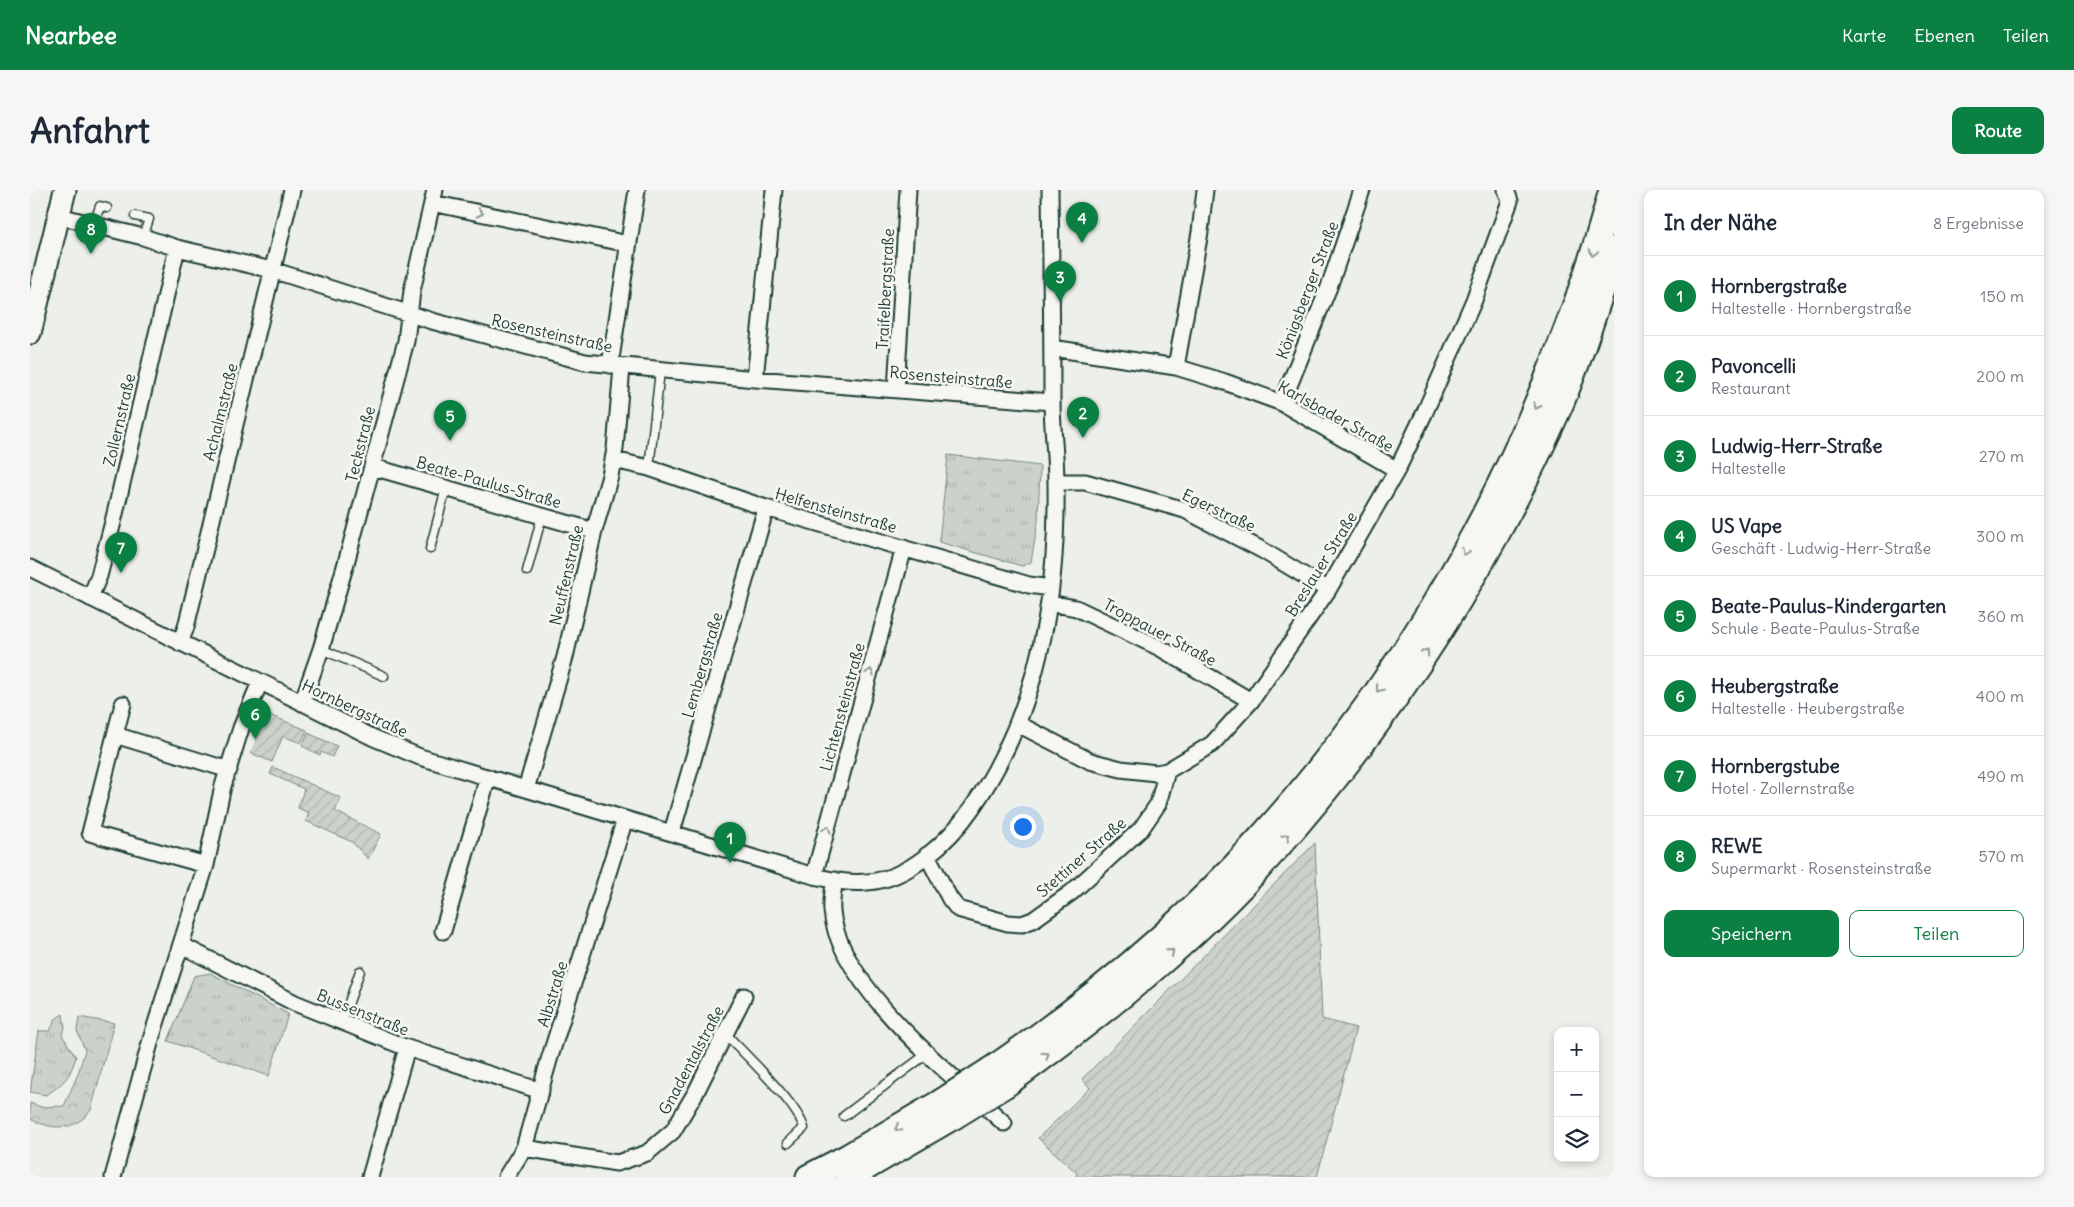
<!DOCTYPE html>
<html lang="de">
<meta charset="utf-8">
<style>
body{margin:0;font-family:Delius,sans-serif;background:#f6f6f7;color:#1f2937}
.controls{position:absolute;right:15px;bottom:15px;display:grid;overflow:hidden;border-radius:10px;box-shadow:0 2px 8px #0003}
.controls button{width:45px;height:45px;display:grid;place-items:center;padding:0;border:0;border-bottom:1px solid #e0e1e3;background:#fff;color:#1f2937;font:25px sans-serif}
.you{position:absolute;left:992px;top:636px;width:18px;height:18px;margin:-12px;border:4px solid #fff;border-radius:50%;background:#1a73e8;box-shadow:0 0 0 8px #1a73e833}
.badge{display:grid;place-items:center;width:32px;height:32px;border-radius:50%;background:#0b8043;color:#fff;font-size:16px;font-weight:700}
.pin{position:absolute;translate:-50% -41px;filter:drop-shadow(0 1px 2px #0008)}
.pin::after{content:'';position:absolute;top:26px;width:18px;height:15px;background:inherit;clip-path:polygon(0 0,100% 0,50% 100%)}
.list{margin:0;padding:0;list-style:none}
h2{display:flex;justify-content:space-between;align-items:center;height:65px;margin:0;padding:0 20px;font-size:21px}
h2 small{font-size:16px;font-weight:400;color:#747a83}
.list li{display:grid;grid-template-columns:32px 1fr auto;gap:15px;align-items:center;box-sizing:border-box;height:80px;padding:0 20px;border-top:1px solid #e0e1e3}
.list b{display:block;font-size:19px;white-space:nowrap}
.list p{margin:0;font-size:16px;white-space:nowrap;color:#747a83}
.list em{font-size:16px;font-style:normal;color:#747a83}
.actions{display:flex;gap:10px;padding:15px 20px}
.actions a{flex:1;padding:11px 0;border:1px solid #0b8043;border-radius:10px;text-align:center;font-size:18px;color:#0b8043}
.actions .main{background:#0b8043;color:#fff}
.icon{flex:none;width:28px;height:28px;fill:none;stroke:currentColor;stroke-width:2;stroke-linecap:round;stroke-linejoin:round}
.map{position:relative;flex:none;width:1584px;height:987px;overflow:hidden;border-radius:10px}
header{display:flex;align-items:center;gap:30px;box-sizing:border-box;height:70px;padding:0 25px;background:#0b8043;color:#fff}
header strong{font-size:24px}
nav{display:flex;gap:28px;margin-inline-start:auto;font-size:18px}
.intro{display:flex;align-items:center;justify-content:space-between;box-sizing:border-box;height:120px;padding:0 30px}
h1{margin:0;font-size:35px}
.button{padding:12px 22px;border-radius:10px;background:#0b8043;color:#fff;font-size:18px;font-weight:700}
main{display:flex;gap:30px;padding:0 30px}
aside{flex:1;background:#fff;border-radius:10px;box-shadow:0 2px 8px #0003}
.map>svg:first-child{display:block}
.grass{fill:url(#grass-tufts);stroke:#758880}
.forest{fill:url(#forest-crowns);stroke:#758880}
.garden{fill:url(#garden-furrows);stroke:#758880}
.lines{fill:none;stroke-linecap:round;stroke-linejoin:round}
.service-casing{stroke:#1f3d34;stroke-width:11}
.minor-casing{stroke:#1f3d34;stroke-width:19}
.secondary-casing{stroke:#1f3d34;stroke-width:25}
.trunk-casing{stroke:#1f3d34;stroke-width:29}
.service{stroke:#f6f6f2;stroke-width:8}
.minor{stroke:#f6f6f2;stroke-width:15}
.secondary{stroke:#f6f6f2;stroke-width:21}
.trunk{stroke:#f6f6f2;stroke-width:25}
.trunk-bridge-casing{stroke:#1f3d34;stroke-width:29;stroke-linecap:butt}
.trunk-bridge{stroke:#f6f6f2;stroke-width:25}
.oneway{stroke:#8a9a93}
.labels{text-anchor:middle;stroke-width:5;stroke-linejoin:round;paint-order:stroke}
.street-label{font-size:16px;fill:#1f3d34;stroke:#f6f6f2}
</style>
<header>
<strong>Nearbee</strong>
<nav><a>Karte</a><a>Ebenen</a><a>Teilen</a></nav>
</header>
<div class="intro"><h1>Anfahrt</h1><a class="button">Route</a></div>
<main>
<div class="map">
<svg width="1584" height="987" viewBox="0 0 1584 987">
<defs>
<pattern id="grass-tufts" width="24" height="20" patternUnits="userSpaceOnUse" patternTransform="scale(1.25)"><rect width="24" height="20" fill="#cbd2cc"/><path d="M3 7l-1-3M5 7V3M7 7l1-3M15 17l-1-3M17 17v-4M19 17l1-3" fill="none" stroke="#aeb5b0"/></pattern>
<pattern id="forest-crowns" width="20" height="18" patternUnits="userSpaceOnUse" patternTransform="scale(1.25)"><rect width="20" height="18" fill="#cbd2cc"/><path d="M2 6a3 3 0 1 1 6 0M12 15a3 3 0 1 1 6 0" fill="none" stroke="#aeb5b0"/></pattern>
<pattern id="garden-furrows" width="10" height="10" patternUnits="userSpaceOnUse" patternTransform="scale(1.25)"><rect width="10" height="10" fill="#cbd2cc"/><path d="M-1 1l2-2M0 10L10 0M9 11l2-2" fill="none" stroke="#aeb5b0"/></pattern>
</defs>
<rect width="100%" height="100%" fill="#edefea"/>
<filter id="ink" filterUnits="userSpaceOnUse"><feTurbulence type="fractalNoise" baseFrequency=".02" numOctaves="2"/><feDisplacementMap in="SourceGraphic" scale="10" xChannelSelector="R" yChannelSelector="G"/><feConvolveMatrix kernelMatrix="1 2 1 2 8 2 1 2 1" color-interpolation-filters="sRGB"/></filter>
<g filter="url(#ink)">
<path class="grass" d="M918 265 1010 276 1008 331 1001 372 992 376 909 352Z
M180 783 258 824 239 886 138 851 164 786Z
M33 824 35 838 32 845 46 867C39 889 34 893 16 905L0 902 9 841H20L23 835 24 830Z"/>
<path class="forest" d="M49 827 84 833 61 920C44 942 23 940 0 929V913L11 917 34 916 48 884 55 860 47 841Z"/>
<path class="garden" d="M237 524 277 540 271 553 253 546 242 572 221 563Z
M278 543 307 556 302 567 291 562 290 565 272 556Z
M243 577 311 608 305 621 351 644 338 669 322 652 276 631 279 623 268 618 274 599 240 584Z
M1285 653 1292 829 1326 838 1287 987H1046L1047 983 1008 948 1060 898 1052 889Z"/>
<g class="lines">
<defs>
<path id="service" d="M105 26 119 29 113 47
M64 34 70 16 77 18
M619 278 630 181
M400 359 416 298
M497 381 512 326
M291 459 354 486
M312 832 330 781
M695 843C715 865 767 913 774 938L758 953
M814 926 898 863"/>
<path id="minor" d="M402 13 598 54
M29 26 113 47 147 58 242 80 402 131 555 172 725 189 1022 212
M1022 158 1146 177 1195 192 1252 213 1367 280
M580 175 607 0
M1146 177 1170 42 1175 0
M725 189 744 0
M866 200 878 0
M1252 213 1299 97 1332 0
M584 270 619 278 736 318 999 395 1020 398
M343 277 564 341
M1026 292H1055L1155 320 1232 360 1298 400
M0 378 344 548 390 567 784 686C801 690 819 694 837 692 878 690 920 650 942 618 1008 523 1028 407 1026 293 1026 265 1022 238 1022 210 1022 140 1021 70 1020 0
M60 408 69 386 84 328 147 58
M1019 413 1046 418 1130 458 1221 511
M150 453 156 437 262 0
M272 513 291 459 316 373 376 151 382 101 405 0
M93 514 85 545 199 580
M988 534 1060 571 1091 579 1126 583 1137 581 1182 554 1221 511 1298 400 1367 280 1394 224 1444 110 1480 11 1476 0
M85 545 60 643 176 675
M496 599 535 467 564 341 580 286 585 259 592 177
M642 642 736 318
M897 665 920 709 928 719 978 733 992 734 1003 730 1042 702 1111 639 1128 614 1137 581
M784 686 874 358
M805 690C803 700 801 710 802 721 808 796 920 883 974 933
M413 741 458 587
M151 755 265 813 377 858 511 901
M494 958 587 973 617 963 643 941 666 902 714 806
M83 987 122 846 176 675 193 596 211 538 230 492
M340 987 377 858
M476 987 494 958 519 870 595 629"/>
<path id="secondary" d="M0 143 35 0"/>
<path id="trunk" d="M961 880C1056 815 1152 736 1229 650 1359 507 1461 338 1530 157 1550 106 1568 53 1582 0
M976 894C1071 825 1165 750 1243 662 1361 529 1458 378 1530 215 1551 165 1568 112 1584 60
M779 987 816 968 910 913
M819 987 924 926"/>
</defs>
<use href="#service" class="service-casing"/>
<use href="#minor" class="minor-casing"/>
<use href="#secondary" class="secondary-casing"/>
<use href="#trunk" class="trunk-casing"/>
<use href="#service" class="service"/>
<use href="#minor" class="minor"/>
<use href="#secondary" class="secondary"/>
<use href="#trunk" class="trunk"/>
<defs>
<path id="trunk-bridge" d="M910 913 961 880
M924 926 976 894"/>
</defs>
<use href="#trunk-bridge" class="trunk-bridge-casing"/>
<use href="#trunk-bridge" class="trunk-bridge"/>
</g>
<defs><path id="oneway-chevron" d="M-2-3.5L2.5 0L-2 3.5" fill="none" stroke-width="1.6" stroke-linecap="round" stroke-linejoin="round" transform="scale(1.25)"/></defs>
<g class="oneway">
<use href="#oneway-chevron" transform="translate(450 23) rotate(12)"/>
<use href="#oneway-chevron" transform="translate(1563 63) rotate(108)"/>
<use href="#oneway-chevron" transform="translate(1507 216) rotate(114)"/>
<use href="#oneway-chevron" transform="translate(1435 362) rotate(119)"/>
<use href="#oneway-chevron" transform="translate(1396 462) rotate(-57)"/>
<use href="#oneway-chevron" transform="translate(840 482) rotate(-75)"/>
<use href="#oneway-chevron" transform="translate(1349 499) rotate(127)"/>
<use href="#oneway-chevron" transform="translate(797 639) rotate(-75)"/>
<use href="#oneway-chevron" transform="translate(1256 647) rotate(-50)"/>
<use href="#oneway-chevron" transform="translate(1141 762) rotate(-41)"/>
<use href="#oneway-chevron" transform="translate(1016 865) rotate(-36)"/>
<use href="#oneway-chevron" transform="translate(868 938) rotate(150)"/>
</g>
</g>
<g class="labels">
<g class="street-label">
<text transform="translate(855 99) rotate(-87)" y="6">Traifelbergstraße</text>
<text transform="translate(1277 100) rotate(-69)" y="6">Königsberger Straße</text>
<text transform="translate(522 143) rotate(13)" y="6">Rosensteinstraße</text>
<text transform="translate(921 187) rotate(5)" y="6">Rosensteinstraße</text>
<text transform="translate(190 222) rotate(-76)" y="6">Achalmstraße</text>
<text transform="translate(1306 226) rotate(29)" y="6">Karlsbader Straße</text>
<text transform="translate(89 230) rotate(-77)" y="6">Zollernstraße</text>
<text transform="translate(330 254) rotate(-76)" y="6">Teckstraße</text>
<text transform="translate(459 292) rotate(16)" y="6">Beate-Paulus-Straße</text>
<text transform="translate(806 320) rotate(16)" y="6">Helfensteinstraße</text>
<text transform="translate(1189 320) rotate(25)" y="6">Egerstraße</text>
<text transform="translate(1291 374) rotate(-58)" y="6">Breslauer Straße</text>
<text transform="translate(536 385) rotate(-77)" y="6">Neuffenstraße</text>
<text transform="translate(1130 442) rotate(28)" y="6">Troppauer Straße</text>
<text transform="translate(672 475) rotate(-74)" y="6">Lembergstraße</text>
<text transform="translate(812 517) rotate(-75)" y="6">Lichtensteinstraße</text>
<text transform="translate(325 518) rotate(25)" y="6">Hornbergstraße</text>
<text transform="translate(1051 667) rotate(-41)" y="6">Stettiner Straße</text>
<text transform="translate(522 804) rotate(-73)" y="6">Albstraße</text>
<text transform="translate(333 822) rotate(22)" y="6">Bussenstraße</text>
<text transform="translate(661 870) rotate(-62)" y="6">Gnadentalstraße</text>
</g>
</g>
</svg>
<div class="controls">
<button>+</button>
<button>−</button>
<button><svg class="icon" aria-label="layers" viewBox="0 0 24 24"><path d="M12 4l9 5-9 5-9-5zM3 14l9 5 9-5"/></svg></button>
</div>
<div class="you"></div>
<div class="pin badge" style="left:700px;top:673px">1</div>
<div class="pin badge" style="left:1053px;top:248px">2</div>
<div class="pin badge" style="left:1030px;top:112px">3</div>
<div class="pin badge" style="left:1052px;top:53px">4</div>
<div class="pin badge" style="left:420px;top:251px">5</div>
<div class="pin badge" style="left:225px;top:549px">6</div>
<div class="pin badge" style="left:91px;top:383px">7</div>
<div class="pin badge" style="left:61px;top:64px">8</div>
</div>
<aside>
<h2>In der Nähe<small>8 Ergebnisse</small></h2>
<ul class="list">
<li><span class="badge">1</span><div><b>Hornbergstraße</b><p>Haltestelle · Hornbergstraße</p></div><em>150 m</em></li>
<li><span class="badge">2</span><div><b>Pavoncelli</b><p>Restaurant</p></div><em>200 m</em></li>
<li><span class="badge">3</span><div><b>Ludwig-Herr-Straße</b><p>Haltestelle</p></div><em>270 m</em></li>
<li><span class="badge">4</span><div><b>US Vape</b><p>Geschäft · Ludwig-Herr-Straße</p></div><em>300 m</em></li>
<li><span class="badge">5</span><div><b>Beate-Paulus-Kindergarten</b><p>Schule · Beate-Paulus-Straße</p></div><em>360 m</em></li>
<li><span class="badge">6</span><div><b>Heubergstraße</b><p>Haltestelle · Heubergstraße</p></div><em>400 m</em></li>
<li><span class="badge">7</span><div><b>Hornbergstube</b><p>Hotel · Zollernstraße</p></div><em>490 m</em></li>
<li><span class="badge">8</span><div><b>REWE</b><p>Supermarkt · Rosensteinstraße</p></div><em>570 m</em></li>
</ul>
<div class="actions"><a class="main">Speichern</a><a>Teilen</a></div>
</aside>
</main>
